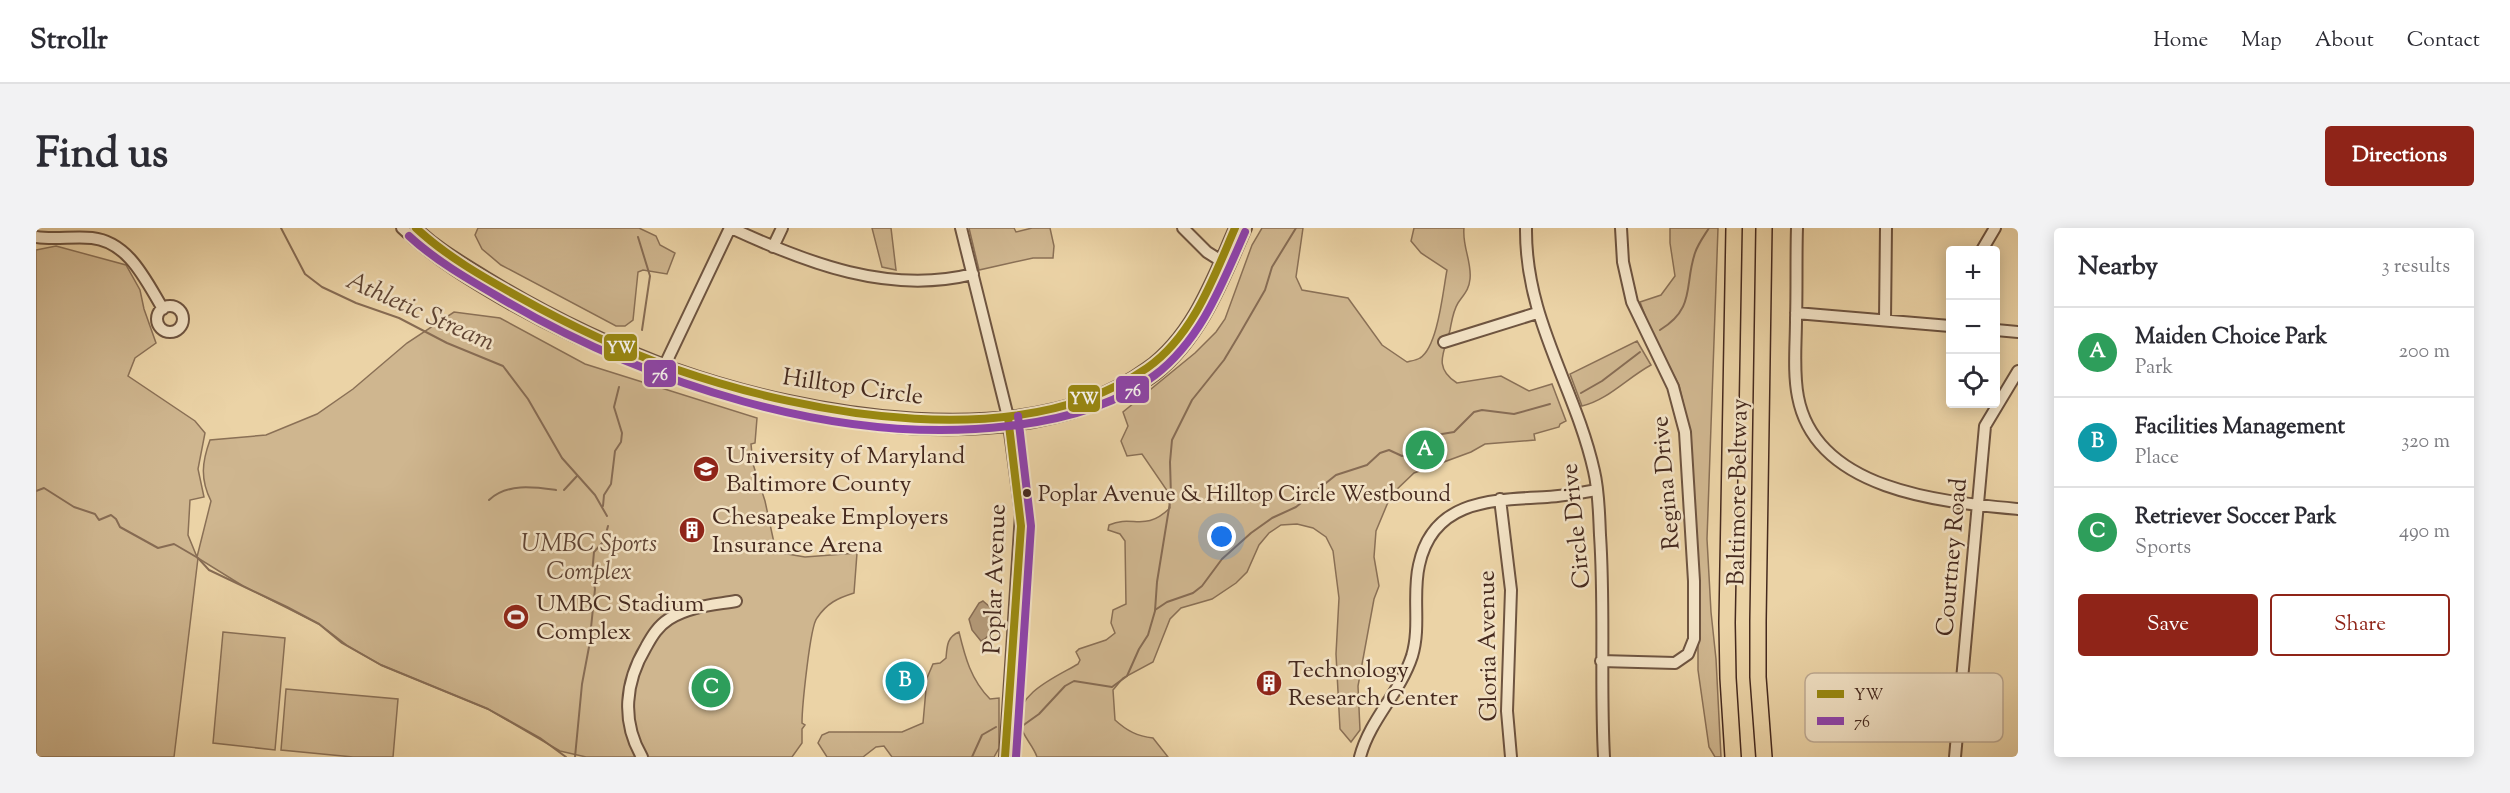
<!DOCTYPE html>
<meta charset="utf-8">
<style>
body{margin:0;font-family:"Sorts Mill Goudy",serif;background:#f2f2f3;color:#2b2b33}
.controls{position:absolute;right:18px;top:18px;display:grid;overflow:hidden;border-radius:6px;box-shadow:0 3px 15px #0003}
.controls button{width:54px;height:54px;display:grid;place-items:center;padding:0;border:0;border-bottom:2px solid #e1e1e2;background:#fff;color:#2b2b33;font:30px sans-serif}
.you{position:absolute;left:1186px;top:309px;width:21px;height:21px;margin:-15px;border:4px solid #fff;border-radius:50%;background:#1a73e8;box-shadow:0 0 0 9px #1a73e833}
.badge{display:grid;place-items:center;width:39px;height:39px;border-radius:50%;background:#8f2418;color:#fff;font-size:20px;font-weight:700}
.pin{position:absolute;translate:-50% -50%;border:3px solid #fff;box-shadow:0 2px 6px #0006}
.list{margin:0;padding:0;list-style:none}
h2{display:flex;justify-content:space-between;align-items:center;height:78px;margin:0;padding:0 24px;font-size:26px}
h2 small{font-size:20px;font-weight:400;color:#7c7c81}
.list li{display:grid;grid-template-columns:39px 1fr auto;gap:18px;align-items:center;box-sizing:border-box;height:90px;padding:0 24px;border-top:2px solid #e1e1e2}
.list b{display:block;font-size:22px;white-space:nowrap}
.list p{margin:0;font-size:20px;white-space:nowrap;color:#7c7c81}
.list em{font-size:20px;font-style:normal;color:#7c7c81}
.actions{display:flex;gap:12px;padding:18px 24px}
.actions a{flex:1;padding:14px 0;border:2px solid #8f2418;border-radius:6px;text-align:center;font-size:21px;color:#8f2418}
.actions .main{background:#8f2418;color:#fff}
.icon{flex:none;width:33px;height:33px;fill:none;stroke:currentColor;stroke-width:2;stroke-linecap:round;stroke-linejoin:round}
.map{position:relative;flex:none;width:1982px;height:529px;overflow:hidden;border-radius:6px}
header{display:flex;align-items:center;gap:36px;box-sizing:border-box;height:84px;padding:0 30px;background:#fff;border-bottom:2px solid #e1e1e2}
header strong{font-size:28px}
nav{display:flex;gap:33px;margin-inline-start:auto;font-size:21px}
.intro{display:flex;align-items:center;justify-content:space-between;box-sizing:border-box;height:144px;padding:0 36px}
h1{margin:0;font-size:42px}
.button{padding:15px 27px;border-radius:6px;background:#8f2418;color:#fff;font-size:21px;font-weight:700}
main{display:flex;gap:36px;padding:0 36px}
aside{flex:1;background:#fff;border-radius:6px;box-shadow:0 3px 15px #0003}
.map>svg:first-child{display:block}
.green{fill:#cfb68f;stroke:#8a7056;stroke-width:1.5}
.water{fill:#b39978;stroke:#876c54;stroke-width:1.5}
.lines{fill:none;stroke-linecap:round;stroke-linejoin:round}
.stream{stroke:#876c54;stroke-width:2}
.minor-casing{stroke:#6e5440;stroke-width:14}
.highway-casing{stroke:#45291e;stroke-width:18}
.minor{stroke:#f2e2c5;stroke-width:10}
.highway{stroke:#ebd3a6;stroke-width:15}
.bus-1-casing{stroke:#f2e2c5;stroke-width:12}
.bus-2-casing{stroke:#f2e2c5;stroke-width:12}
.bus-1{stroke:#998910;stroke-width:8}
.bus-2{stroke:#8e44ad;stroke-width:8}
.bus-dot{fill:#45291e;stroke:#f2e2c5;stroke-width:2}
.labels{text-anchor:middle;stroke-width:5;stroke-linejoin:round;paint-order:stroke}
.bus-label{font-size:22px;fill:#45291e;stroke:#f2e2c5;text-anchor:start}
.street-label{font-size:24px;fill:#45291e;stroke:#f2e2c5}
.poi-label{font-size:24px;fill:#45291e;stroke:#f2e2c5;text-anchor:start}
.park-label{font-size:24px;font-style:italic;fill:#614535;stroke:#f2e2c5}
.water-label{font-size:26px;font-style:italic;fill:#604534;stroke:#f2e2c5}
.key{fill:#f2e2c5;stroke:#beaa93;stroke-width:1.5}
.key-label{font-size:16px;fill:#45291e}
.line-badge{stroke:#f2e2c5;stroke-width:2}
.badge-label{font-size:16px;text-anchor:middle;font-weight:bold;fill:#fff}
</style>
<header>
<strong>Strollr</strong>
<nav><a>Home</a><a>Map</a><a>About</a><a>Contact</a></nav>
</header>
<div class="intro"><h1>Find us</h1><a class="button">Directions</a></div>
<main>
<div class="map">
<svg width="1982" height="529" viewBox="0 0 1982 529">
<rect width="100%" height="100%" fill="#ebd3a6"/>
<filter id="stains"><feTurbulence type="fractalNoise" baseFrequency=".00333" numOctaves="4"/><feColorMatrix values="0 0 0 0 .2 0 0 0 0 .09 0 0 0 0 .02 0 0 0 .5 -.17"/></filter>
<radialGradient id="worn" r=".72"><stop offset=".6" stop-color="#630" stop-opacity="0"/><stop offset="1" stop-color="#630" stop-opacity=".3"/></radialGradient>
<path class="green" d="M442 0H603L620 8 624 17 639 25 631 46 607 42 602 44 597 92 589 98H580L465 37 446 21 439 7Z
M836 0H855L860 42 846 39Z
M933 0H978L980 4 996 0H1014L1018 18 1017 30H997L943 42Z
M1226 0H1267L1260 49 1266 62 1312 70 1346 117 1371 134C1375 133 1381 132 1384 130 1402 119 1407 62 1411 42L1385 25 1375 13 1378 0H1428C1426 18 1436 34 1434 51 1433 62 1428 66 1422 75 1417 83 1416 92 1414 102 1409 123 1396 139 1421 155L1465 148 1493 163 1516 156 1530 193 1524 196 1523 199 1498 206 1499 212 1449 216 1435 224 1378 245 1355 267 1340 303 1338 329 1343 358 1338 371 1322 458 1324 502 1315 514 1304 501 1300 426 1303 370 1297 323 1290 309 1277 300 1261 296 1245 297 1233 305 1223 317 1211 344 1200 355 1176 371 1145 380 1134 391 1117 434 1087 450 1077 462 1079 492C1091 503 1101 508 1117 510L1132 529H1001C997 517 987 509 984 496 977 466 1022 448 1042 436L1044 432 1040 424 1043 421 1070 412 1079 405 1075 395 1077 382 1090 376 1089 313 1084 306 1072 302 1073 297C1097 286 1108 305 1134 280L1132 264 1106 226 1091 228 1085 213 1092 198 1087 184 1159 125 1180 104 1189 91 1216 17Z
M1634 0H1682L1671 311 1675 384 1680 431 1685 529H1679L1673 519 1662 442V350L1654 204 1643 157 1615 103 1604 74 1625 67 1639 48 1634 15Z
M20 18 90 37 104 62 108 81 120 115 99 130 92 148 159 193 169 205 162 241 168 269 154 272 152 307 161 329 175 273C164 251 166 234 174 212L230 207 281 186 317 161 371 115 418 84 464 90 549 136 721 190 719 215 715 216 717 236 729 273 740 324 769 329 821 325 818 365C802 370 791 375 781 390 774 398 766 480 766 495L769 497 766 501V515L756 529H550L524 523 452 481 345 437 312 418 283 396 207 358 162 330 138 529H0V22Z
M1601 113 1615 137C1591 150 1572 172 1546 178L1534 146Z
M187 404 249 410 239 522 177 515Z
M923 404C929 429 935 452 954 471L963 470V520L958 529H856L848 518 840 519 827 529H791L782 515 786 507 793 504H866L887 495 891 450 897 436 904 435 910 430C911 418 911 409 923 404Z
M250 461 362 471 357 529H317L245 522Z"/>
<path class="water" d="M947 373 955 380C958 392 958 408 945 413L936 402 933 391 943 375Z"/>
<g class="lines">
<path class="stream" d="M245 0 269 46 286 59 320 75 363 90 411 115 467 138 492 171 526 230 559 267 571 288
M602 9 614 48 606 102
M1624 102C1660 80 1648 57 1659 25 1662 16 1668 8 1673 0
M1545 165 1566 153 1604 124
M528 262 541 248
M0 263 8 260 38 279 59 286 63 292 75 287 80 291 84 299 122 320 138 316 162 330 173 342 251 379 283 396 306 415 345 437 452 481 504 510 530 529
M453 272C471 255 498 259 520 262
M567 278 568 267 575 256 579 223 585 214 586 205 578 179 583 159
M1119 382 1131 374 1157 365 1166 358 1186 331 1215 305 1236 290 1260 279 1300 247 1331 237 1344 225 1353 222 1366 228 1377 226 1383 223 1394 208 1418 204 1438 184 1446 182 1478 186 1514 176
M982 501 1003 486 1029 458 1038 453 1076 459 1091 448 1103 421 1112 407 1119 383 1121 354 1135 268 1134 234 1136 212 1156 172 1188 132 1203 107 1229 62 1236 39 1260 0
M539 529 546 456 553 419 559 361 556 346 558 324 568 313 572 298
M936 529 946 507 960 499"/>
<defs>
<path id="minor" d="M366 0C398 31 437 54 475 76 629 163 881 241 1054 179 1077 171 1101 161 1120 146 1166 109 1187 52 1210 0
M380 0C401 21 429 36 454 52 513 88 574 117 639 141 769 187 992 228 1111 140 1157 107 1177 50 1199 0
M695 0C771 35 853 67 937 46
M925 0 972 189 985 286 969 529
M1147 0 1171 24 1190 36
M1490 0C1489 92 1539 158 1558 243 1563 264 1563 286 1564 307 1569 381 1564 455 1568 529
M1761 0C1760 30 1761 61 1760 91 1760 117 1757 144 1762 169 1780 263 1906 274 1982 281
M0 9C18 12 38 8 56 10 93 14 110 53 127 81
M737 19 746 0
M1946 22 1959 0
M121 91a13 13 0 1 1 26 0a13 13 0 1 1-26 0Z
M1760 85 1914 98
M1849 92 1850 0
M1960 102 1982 104
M1408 114 1501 85
M626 143 694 0
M1464 271 1475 362 1471 483 1475 529
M1565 433 1639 435 1652 426 1658 411V353L1649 204 1637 159 1596 74 1587 34 1585 0
M606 529C585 493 589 454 610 419 616 408 622 398 633 391 654 378 677 377 700 373
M1324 529C1334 491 1364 465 1376 428 1385 398 1376 367 1383 337 1397 271 1457 272 1511 269 1528 268 1544 265 1561 262
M1919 529 1949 198 1982 143"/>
<path id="highway" d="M1728 0 1722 393V449L1728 529
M1697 529 1692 450 1691 395 1698 0"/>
</defs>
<use href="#minor" class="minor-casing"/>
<use href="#highway" class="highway-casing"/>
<use href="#minor" class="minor"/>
<use href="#highway" class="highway"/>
<defs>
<path id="bus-1" d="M380 0C410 28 447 49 483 69 533 97 585 122 639 141 775 188 985 227 1111 140 1157 108 1178 49 1199 0
M969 529 985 298 972 189"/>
<path id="bus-2" d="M373 8C399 32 430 50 461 68 607 155 802 219 973 198 1024 192 1078 179 1119 147 1165 112 1186 56 1209 4
M980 529 995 298 982 188"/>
</defs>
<use href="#bus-1" class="bus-1-casing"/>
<use href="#bus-2" class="bus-2-casing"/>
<use href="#bus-1" class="bus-1"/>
<use href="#bus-2" class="bus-2"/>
</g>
<defs>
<symbol id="university-disc" viewBox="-11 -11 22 22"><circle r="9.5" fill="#8f2418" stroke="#f2e2c5"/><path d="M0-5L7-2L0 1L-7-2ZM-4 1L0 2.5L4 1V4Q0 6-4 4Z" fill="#fff"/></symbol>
<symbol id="building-disc" viewBox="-11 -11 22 22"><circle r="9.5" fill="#8f2418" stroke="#f2e2c5"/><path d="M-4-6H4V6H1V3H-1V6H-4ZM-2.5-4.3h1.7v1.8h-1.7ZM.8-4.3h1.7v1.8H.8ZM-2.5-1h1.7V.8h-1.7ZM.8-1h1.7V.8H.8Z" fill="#fff"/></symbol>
<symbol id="stadium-disc" viewBox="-11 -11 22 22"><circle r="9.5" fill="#8f2418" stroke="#f2e2c5"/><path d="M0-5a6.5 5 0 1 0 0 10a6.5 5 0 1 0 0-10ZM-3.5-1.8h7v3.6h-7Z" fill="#fff"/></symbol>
</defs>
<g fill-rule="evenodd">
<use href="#university-disc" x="655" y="226" width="30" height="30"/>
<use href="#building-disc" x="641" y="287" width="30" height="30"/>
<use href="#stadium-disc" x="465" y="374" width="30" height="30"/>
<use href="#building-disc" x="1218" y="440" width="30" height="30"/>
</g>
<circle class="bus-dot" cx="991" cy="265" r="5"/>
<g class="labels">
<g class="bus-label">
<text x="1002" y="273">Poplar Avenue &amp; Hilltop Circle Westbound</text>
</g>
<g class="street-label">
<text transform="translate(817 158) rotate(8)" y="8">Hilltop Circle</text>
<text transform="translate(1629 255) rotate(-95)" y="8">Regina Drive</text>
<text transform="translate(1701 264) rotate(-89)" y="8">Baltimore Beltway</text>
<text transform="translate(1539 298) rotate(-96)" y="8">Circle Drive</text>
<text transform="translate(1915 329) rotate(-85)" y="8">Courtney Road</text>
<text transform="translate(958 351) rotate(-88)" y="8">Poplar Avenue</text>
<text transform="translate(1451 418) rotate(-91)" y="8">Gloria Avenue</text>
</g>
<g class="poi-label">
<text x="690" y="235">University of Maryland<tspan x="690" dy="28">Baltimore County</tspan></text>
<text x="676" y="296">Chesapeake Employers<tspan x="676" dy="28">Insurance Arena</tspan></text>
<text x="500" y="383">UMBC Stadium<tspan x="500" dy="28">Complex</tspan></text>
<text x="1252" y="449">Technology<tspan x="1252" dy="28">Research Center</tspan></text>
</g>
<g class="park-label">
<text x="553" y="323">UMBC Sports<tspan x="553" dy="28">Complex</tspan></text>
</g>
<g class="water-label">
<text transform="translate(385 82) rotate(24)" y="9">Athletic Stream</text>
</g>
</g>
<rect x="1769" y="445" width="198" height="69" rx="9" class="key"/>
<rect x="1781" y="462" width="27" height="8" fill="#998910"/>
<rect x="1781" y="489" width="27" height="8" fill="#8e44ad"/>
<g class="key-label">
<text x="1818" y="472">YW</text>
<text x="1818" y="499">76</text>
</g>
<g class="line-badge">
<rect x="567" y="105" width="35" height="29" rx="6" fill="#998910"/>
<rect x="607" y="131" width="34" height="29" rx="6" fill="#8e44ad"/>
<rect x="1079" y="147" width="35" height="29" rx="6" fill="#8e44ad"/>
<rect x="1031" y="156" width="34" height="29" rx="6" fill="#998910"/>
</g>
<g class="badge-label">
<text x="585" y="125">YW</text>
<text x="624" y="152">76</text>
<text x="1097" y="168">76</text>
<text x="1048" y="176">YW</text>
</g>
<rect width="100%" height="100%" filter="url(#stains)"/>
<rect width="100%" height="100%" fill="url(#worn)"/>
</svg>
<div class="controls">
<button>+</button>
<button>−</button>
<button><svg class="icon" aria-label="locate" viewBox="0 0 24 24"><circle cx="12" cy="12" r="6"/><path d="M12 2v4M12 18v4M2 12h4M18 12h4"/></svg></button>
</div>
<div class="you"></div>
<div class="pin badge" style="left:1389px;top:222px;background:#2e9e5b">A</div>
<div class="pin badge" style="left:869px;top:453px;background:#0f9aa8">B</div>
<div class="pin badge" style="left:675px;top:460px;background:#2e9e5b">C</div>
</div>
<aside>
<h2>Nearby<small>3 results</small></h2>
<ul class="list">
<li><span class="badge" style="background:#2e9e5b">A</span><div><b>Maiden Choice Park</b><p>Park</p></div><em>200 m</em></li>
<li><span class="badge" style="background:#0f9aa8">B</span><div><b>Facilities Management</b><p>Place</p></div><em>320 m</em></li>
<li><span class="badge" style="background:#2e9e5b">C</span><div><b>Retriever Soccer Park</b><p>Sports</p></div><em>490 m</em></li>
</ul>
<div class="actions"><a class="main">Save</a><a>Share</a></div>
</aside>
</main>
